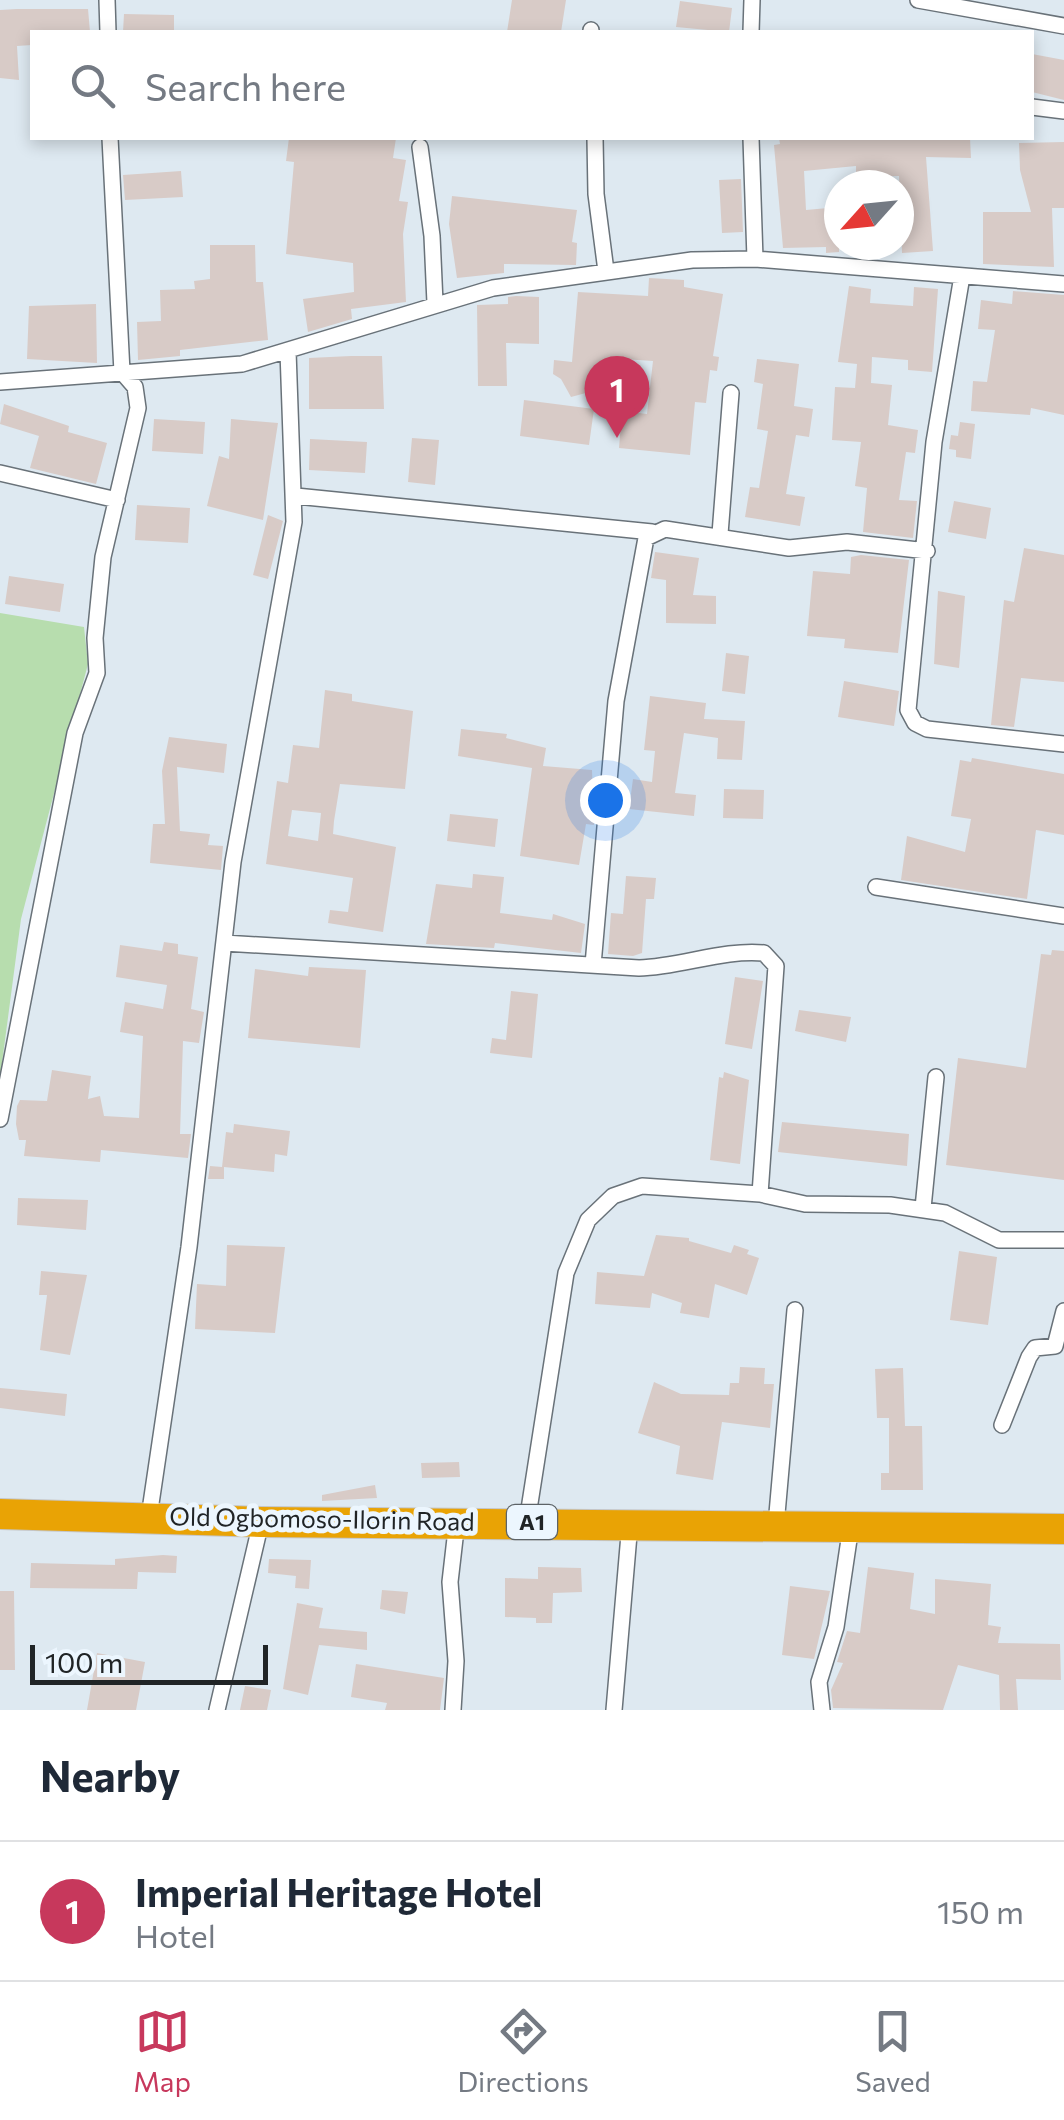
<!DOCTYPE html>
<style>
body{margin:0;font-family:Commissioner,sans-serif;background:#f6f6f7;color:#1f2937}
.compass{position:absolute;left:824px;top:170px;width:90px;height:90px;border-radius:50%;background:#fff;box-shadow:0 5px 15px #0003;rotate:243deg}
.scale{position:absolute;left:30px;bottom:25px;width:238px;box-sizing:border-box;padding-left:10px;border:5px solid #202426;border-top:0;font-size:28px;line-height:35px;white-space:nowrap;color:#202426;-webkit-text-stroke:8px #ecf6fe;paint-order:stroke}
.you{position:absolute;left:605px;top:800px;width:35px;height:35px;margin:-25px;border:8px solid #fff;border-radius:50%;background:#1a73e8;box-shadow:0 0 0 15px #1a73e833}
.badge{display:grid;place-items:center;width:65px;height:65px;border-radius:50%;background:#c7385c;color:#fff;font-size:32px;font-weight:700}
.pin{position:absolute;translate:-50% -82px;filter:drop-shadow(0 2px 5px #0008)}
.pin::after{content:'';position:absolute;top:52px;width:35px;height:30px;background:inherit;clip-path:polygon(0 0,100% 0,50% 100%)}
.list{margin:0;padding:0;list-style:none}
h2{display:flex;justify-content:space-between;align-items:center;height:130px;margin:0;padding:0 40px;font-size:42px}
h2 small{font-size:32px;font-weight:400;color:#747a83}
.list li{display:grid;grid-template-columns:65px 1fr auto;gap:30px;align-items:center;box-sizing:border-box;height:140px;padding:0 40px;border-top:2px solid #e0e1e3}
.list b{display:block;font-size:38px;white-space:nowrap}
.list p{margin:0;font-size:32px;white-space:nowrap;color:#747a83}
.list em{font-size:32px;font-style:normal;color:#747a83}
.icon{flex:none;width:55px;height:55px;fill:none;stroke:currentColor;stroke-width:2;stroke-linecap:round;stroke-linejoin:round}
.map{position:relative;flex:none;width:1064px;height:1710px;overflow:hidden}
.search{position:absolute;background:#fff;box-shadow:0 5px 15px #0003;left:30px;right:30px;top:30px;height:110px;display:flex;align-items:center;gap:25px;box-sizing:border-box;padding:0 35px;border-radius:0px;color:#747a83;font-size:38px}
.sheet{height:270px;background:#fff}
nav{display:flex;justify-content:space-around;align-items:center;box-sizing:border-box;height:140px;border-top:2px solid #e0e1e3;background:#fff;font-size:28px;color:#747a83}
nav a{display:grid;justify-items:center;gap:5px}
nav .on{color:#c7385c}
.map>svg:first-child{display:block}
.green{fill:#b7ddae}
.building{fill:#d8cbc7;fill-rule:evenodd}
.lines{fill:none;stroke-linecap:round;stroke-linejoin:round}
.street-casing{stroke:#697279;stroke-width:18}
.highway-casing{stroke:#c5c6c7;stroke-width:32}
.street{stroke:#fff;stroke-width:15}
.highway{stroke:#e9a305;stroke-width:30}
.labels{text-anchor:middle;stroke-width:10;stroke-linejoin:round;paint-order:stroke}
.shield{fill:#ecf6fe;stroke:#5d6367;stroke-width:2.5}
.shield-label{font-size:22px;font-weight:bold;fill:#202426}
.street-label{font-size:25px;fill:#202426;stroke:#ecf6fe}
</style>
<div class="map">
<svg width="1064" height="1710" viewBox="0 0 1064 1710">
<rect width="100%" height="100%" fill="#dee9f1"/>
<path class="green" d="M0 613 84 627 88 664 21 919 0 1078Z"/>
<path class="building" d="M512 0H566L561 32H507Z
M680 1 732 8 729 32 676 27Z
M17 9H88L90 32H32V45L17 46 19 80 0 78V10Z
M124 14 174 15V32H123Z
M1032 54 1064 60V100L1032 92Z
M289 138H396L393 158 406 160 399 201 408 202 403 234 406 302 351 309 352 319 308 332 303 299 354 292 353 263 286 254 294 162 286 161Z
M779 138H970L971 158 926 157 933 251 902 253 899 176 856 177V166L804 171 806 210 839 207V252L826 253V247L783 248 774 145 780 144Z
M1064 142V208H1052L1054 267 983 264V212H1031L1020 170 1019 143Z
M181 171 183 197 125 200 123 175Z
M741 179 743 232 722 233 719 180Z
M452 196 577 210 572 242 577 243 576 265 504 264V273L457 278 449 224Z
M210 245H255L256 282H263L268 340 180 350V356L138 360 137 322 161 321 160 290 195 289 194 281 210 279Z
M649 278 684 280V287L723 294 713 356 719 357 717 371 710 370 706 403 695 402 690 455 619 448 622 411 647 414 653 361 623 359 619 384 571 397 561 379 553 374 554 360 572 362 578 292 648 296Z
M849 286 871 289 870 303 913 306 914 287 938 289 932 372 908 370V360L872 357 871 383 892 385 888 425 918 430 915 453 906 452 899 500 917 501 913 538 863 532 867 488 855 486 861 442 832 440 835 387 855 388 857 364 838 362Z
M1013 291 1064 295V415L1031 408 1030 415 971 411 973 381 987 382 995 330 978 329 981 300 1012 304Z
M516 296 539 297V344L506 343 507 386H478L477 305 508 304V297Z
M96 304 97 363 27 359 29 306Z
M351 356H382L384 409H309V358Z
M757 359 799 364 794 406 813 409 809 437 796 435 786 494 805 497 800 526 745 517 750 487 759 488 768 431 757 429 763 384 754 382Z
M524 400 594 409 589 445 520 436Z
M4 404 69 426 68 432 107 443 96 484 30 468 39 436 0 424Z
M154 419 205 422 203 454 152 451Z
M231 419 278 423 263 520 207 506 219 456 229 459Z
M960 422 975 424 971 459 956 457V450L949 449 951 435 958 436Z
M412 438 439 440 435 485 408 482Z
M310 439 367 442 365 473 309 470Z
M954 501 991 508 986 539 948 532Z
M137 505 190 508 188 543 135 540Z
M268 515 283 521 268 579 253 575Z
M1024 548 1064 555V682L1021 678 1014 727 991 725 1004 600 1014 602Z
M655 552 699 558 693 595 716 596V624L666 623V580L651 578Z
M861 555 909 560 898 653 844 648 845 639 807 636 813 571 850 574 851 557Z
M9 576 64 584 60 612 5 604Z
M938 591 965 596 959 668 934 664Z
M726 653 749 656 745 694 722 691Z
M844 681 899 691 894 726 838 717Z
M325 690 352 694V701L413 711 405 789 340 784 334 821 333 834 396 847 383 932 328 923 330 910 348 912 353 878 266 864 277 781 288 783 293 745 319 748ZM292 810 321 813 318 841 288 836Z
M650 696 706 703 704 719 745 721 742 760 717 759 718 738 684 733 675 793 696 795 694 816 629 809 633 779 652 782 655 751 644 750Z
M461 729 507 734 506 738 546 748 543 766 592 770 594 825 586 824 579 865 520 856 532 768 458 756Z
M169 737 227 744 224 773 177 767 180 831 210 834 208 845 223 846 221 870 150 863 153 824H165L162 771Z
M972 758 1064 774V835L1036 830 1027 899 901 880 907 836 965 852 971 819 951 816 960 760 971 762Z
M724 789 764 790 763 819 723 818Z
M450 814 498 819 495 847 447 841Z
M473 874 504 877 500 913 552 920 553 914 585 924 581 953 495 943 494 948 426 944 436 884 472 888Z
M626 876 656 878 654 899H646L642 953 633 956 608 954 611 913 623 914Z
M164 942 178 944V954L198 957 191 1009 204 1012 199 1043 183 1041 180 1134H191L188 1158 101 1150 100 1162 24 1156 26 1140H19L16 1124 17 1106 20 1100 47 1101 52 1070 91 1076 88 1099 100 1096 104 1116 139 1118 143 1036 120 1032 125 1002 163 1009 167 985 116 977 120 945 162 951Z
M1052 950 1064 951V1180L946 1165 958 1058 1026 1068 1041 954 1051 955Z
M309 967 366 970 360 1048 248 1038 255 969 308 976Z
M735 977 763 981 752 1049 725 1044Z
M511 991 538 994 532 1058 490 1053 492 1038 506 1040Z
M799 1010 851 1017 846 1042 795 1031Z
M724 1072 749 1080 740 1164 710 1160 719 1077 723 1078Z
M782 1122 909 1134 907 1166 778 1152Z
M234 1124 290 1131 287 1156 275 1154 274 1172 224 1167V1179H208L210 1166 222 1167 226 1132 233 1133Z
M18 1198 88 1200 86 1230 17 1225Z
M656 1235 689 1238V1241L731 1253 734 1245 749 1250 747 1254 759 1258 747 1295 715 1284 709 1318 680 1313 682 1303 652 1293 650 1308 595 1304 597 1272 644 1276Z
M227 1245 285 1247 275 1333 195 1329 197 1284 226 1286Z
M959 1251 997 1257 988 1325 950 1320Z
M41 1271 87 1275 70 1355 40 1350 47 1295H39Z
M740 1367 765 1368 764 1384H774L770 1428 722 1422 713 1480 676 1474 680 1446 638 1433 654 1382 681 1394 729 1395 730 1383H739Z
M903 1368 905 1426H922L923 1490H881V1473H889V1418H877L875 1369Z
M0 1388 67 1394 65 1416 0 1408Z
M459 1462 460 1477 422 1478 421 1463Z
M375 1485 377 1498 322 1501V1495Z
M163 1555 177 1556 176 1573 138 1572 137 1589 30 1588 31 1563 115 1565V1559Z
M269 1559 311 1560 309 1589 295 1588 296 1576 268 1573Z
M538 1567 581 1568 582 1592 553 1593 552 1623H536V1618L505 1617V1578L538 1579Z
M868 1567 914 1573 910 1609 935 1614V1579L991 1584 988 1625 1001 1627 998 1643 1060 1644 1061 1680 1016 1679 1018 1710H1000L999 1675 958 1665 943 1710 833 1708 831 1690 843 1663 837 1662 847 1631 860 1633Z
M790 1586 830 1591 814 1659 782 1655Z
M382 1590 408 1592 405 1614 380 1609Z
M0 1591H14L15 1670H0Z
M297 1603 323 1608 319 1628 367 1632V1650L319 1645 308 1695 283 1689Z
M97 1653 145 1662 136 1710H87Z
M356 1664 444 1678 440 1710H385L387 1703 351 1697Z
M245 1686 271 1690 267 1710H240Z"/>
<g class="lines">
<defs>
<path id="street" d="M107 0 108 32
M918 0 1064 26
M591 30V32
M751 32 752 0
M1032 107 1064 111
M595 138 596 194 606 271
M751 138 755 259
M420 147 432 236 435 303
M962 276 934 442 908 710 915 723 927 729 1064 744
M0 382 242 364 493 288 692 260 755 259 1064 284
M0 473 117 500
M296 496 652 532
M720 534 731 393
M876 887 1064 916
M224 943 639 968C681 967 723 949 764 953L776 966 760 1194
M593 965 616 701 646 538 665 529 789 548 847 542 927 551
M0 1119 75 733 97 673 95 638 103 557 138 408 135 387 122 372 110 138
M923 1208 936 1077
M1002 1425 1029 1357 1035 1348 1055 1346 1064 1311
M149 1517 189 1247 233 862 294 522 288 351
M527 1522 566 1273 588 1220 613 1196 642 1186 760 1194 805 1204 890 1205 945 1213 999 1240H1064
M776 1525 795 1310
M217 1710 261 1522
M453 1710 456 1661 450 1582 457 1521
M614 1710 630 1523
M822 1710 819 1682 836 1627 851 1526"/>
<path id="highway" d="M0 1514 261 1522 1064 1529"/>
</defs>
<use href="#street" class="street-casing"/>
<use href="#highway" class="highway-casing"/>
<use href="#street" class="street"/>
<use href="#highway" class="highway"/>
</g>
<g class="labels">
<rect class="shield" x="507" y="1505" width="50" height="34" rx="8"/>
<g class="shield-label">
<text x="532" y="1530">A1</text>
</g>
<g class="street-label">
<text transform="translate(322 1519) rotate(1)" y="9">Old Ogbomoso-Ilorin Road</text>
</g>
</g>
</svg>
<svg class="compass" viewBox="-18 -18 36 36"><path d="M0-13l5 13h-10z" fill="#e53935"/><path d="M0 13l5-13h-10z" fill="#747a83"/></svg>
<div class="scale">100 m</div>
<div class="you"></div>
<div class="pin badge" style="left:617px;top:438px">1</div>
<div class="search"><svg class="icon" aria-label="search" viewBox="0 0 24 24"><circle cx="10" cy="10" r="6"/><path d="M15 15l6 6"/></svg>Search here</div>
</div>
<section class="sheet">
<h2>Nearby<small></small></h2>
<ul class="list">
<li><span class="badge">1</span><div><b>Imperial Heritage Hotel</b><p>Hotel</p></div><em>150 m</em></li>
</ul>
</section>
<nav>
<a class="on"><svg class="icon" aria-label="map" viewBox="0 0 24 24"><path d="M3 6l6-2 6 2 6-2v14l-6 2-6-2-6 2zM9 4v14M15 6v14"/></svg>Map</a>
<a><svg class="icon" aria-label="directions" viewBox="0 0 24 24"><path d="M12 3l9 9-9 9-9-9zM9 14v-3h6M13 9l2 2-2 2"/></svg>Directions</a>
<a><svg class="icon" aria-label="saved" viewBox="0 0 24 24"><path d="M7 4h10v16l-5-4-5 4z"/></svg>Saved</a>
</nav>
